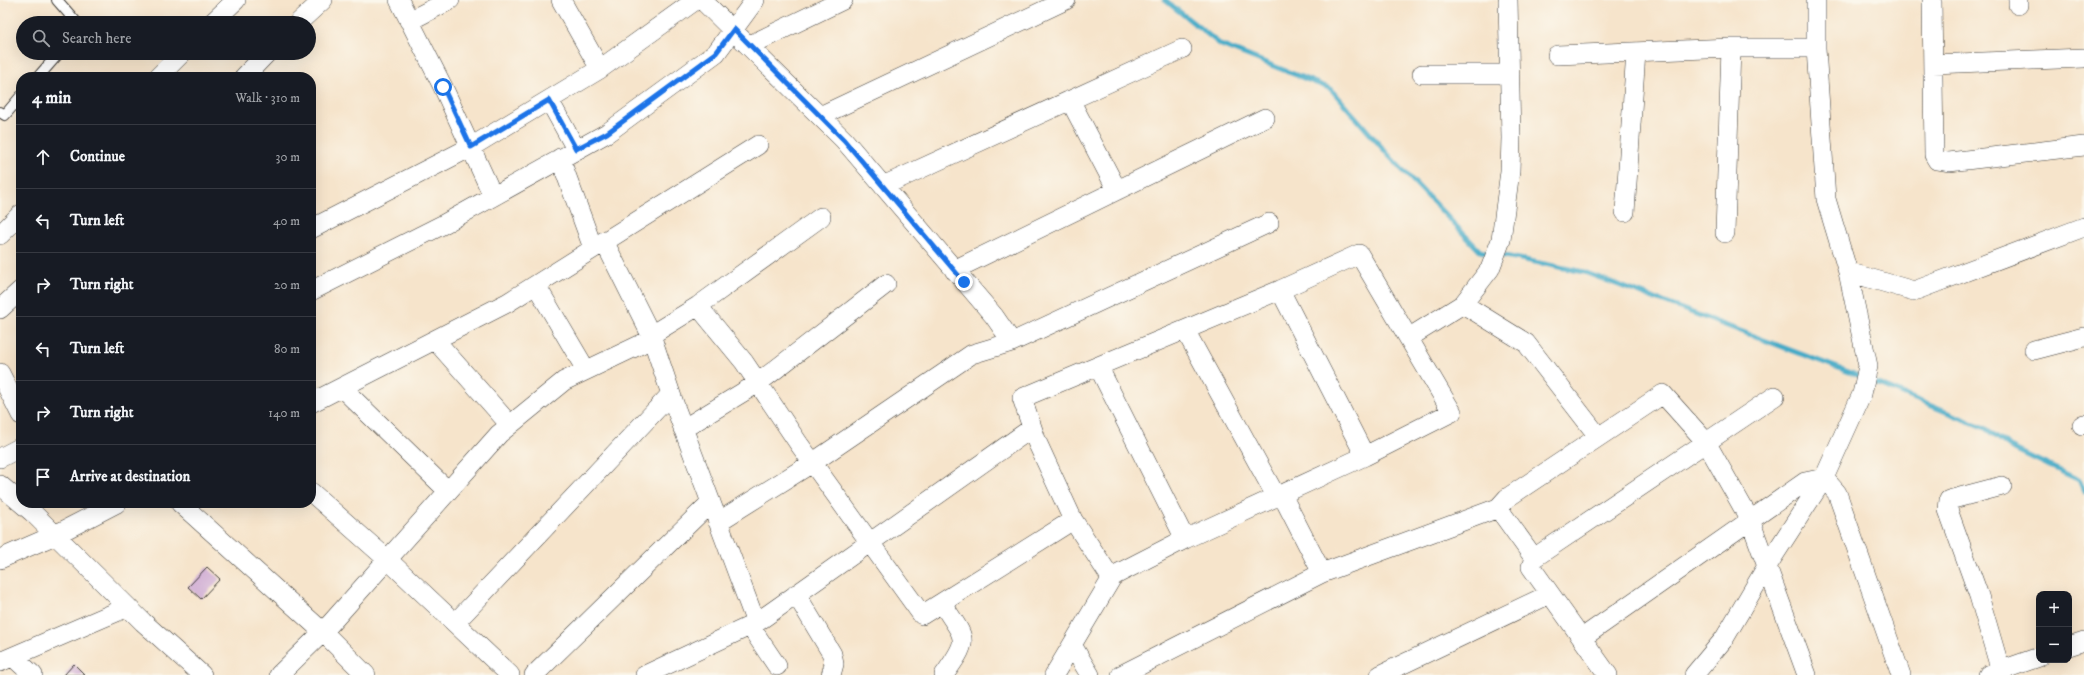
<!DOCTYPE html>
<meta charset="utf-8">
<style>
body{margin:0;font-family:"IM FELL DW Pica",serif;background:#20242c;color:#f1f3f6}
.controls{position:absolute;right:12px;bottom:12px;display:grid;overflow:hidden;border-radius:8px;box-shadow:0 4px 16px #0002}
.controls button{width:36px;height:36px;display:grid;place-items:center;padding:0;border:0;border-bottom:1px solid #363941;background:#171b24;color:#f1f3f6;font:20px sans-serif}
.stop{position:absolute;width:12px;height:12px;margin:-9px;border:3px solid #1a73e8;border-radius:50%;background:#fff}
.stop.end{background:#1a73e8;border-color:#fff;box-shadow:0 1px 4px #0008}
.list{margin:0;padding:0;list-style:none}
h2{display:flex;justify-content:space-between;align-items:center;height:52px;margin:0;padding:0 16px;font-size:17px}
h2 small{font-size:13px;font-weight:400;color:#9ea1a6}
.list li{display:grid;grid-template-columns:26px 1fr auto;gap:12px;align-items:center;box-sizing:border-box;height:64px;padding:0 16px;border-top:1px solid #363941}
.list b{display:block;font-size:15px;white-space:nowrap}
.list em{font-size:13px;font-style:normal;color:#9ea1a6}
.icon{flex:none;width:22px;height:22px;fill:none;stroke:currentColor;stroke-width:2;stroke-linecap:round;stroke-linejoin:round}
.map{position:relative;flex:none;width:2084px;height:675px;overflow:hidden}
.search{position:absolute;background:#171b24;box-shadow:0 4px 16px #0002;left:16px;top:16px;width:300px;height:44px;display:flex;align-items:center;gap:10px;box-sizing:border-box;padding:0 14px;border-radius:22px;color:#9ea1a6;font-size:15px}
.panel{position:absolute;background:#171b24;box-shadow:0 4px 16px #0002;left:16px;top:72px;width:300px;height:436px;border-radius:16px}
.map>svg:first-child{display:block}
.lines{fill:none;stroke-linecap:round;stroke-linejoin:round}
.stream{stroke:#47abc7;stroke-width:5}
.building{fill:#d0add4}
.service-casing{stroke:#3d3a36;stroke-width:12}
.minor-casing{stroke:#3d3a36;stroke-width:20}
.service{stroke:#fff;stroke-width:10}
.minor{stroke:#fff;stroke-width:19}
.route{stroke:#1a73e8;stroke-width:5}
</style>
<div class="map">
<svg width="2084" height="675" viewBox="0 0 2084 675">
<rect width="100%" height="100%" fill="#fbf7ec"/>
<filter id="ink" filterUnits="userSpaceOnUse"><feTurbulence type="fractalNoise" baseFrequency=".025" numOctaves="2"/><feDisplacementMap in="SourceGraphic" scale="8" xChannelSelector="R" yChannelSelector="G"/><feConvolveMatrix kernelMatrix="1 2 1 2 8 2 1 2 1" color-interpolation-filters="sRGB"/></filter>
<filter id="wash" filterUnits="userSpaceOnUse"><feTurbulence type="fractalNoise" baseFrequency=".012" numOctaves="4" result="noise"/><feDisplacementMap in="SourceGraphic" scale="16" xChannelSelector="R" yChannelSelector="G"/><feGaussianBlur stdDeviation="0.9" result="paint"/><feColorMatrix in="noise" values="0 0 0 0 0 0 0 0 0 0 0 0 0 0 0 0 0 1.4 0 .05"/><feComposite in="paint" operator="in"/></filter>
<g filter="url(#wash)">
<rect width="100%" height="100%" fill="#f6e4cb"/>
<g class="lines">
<path class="stream" d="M1165 0 1221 45 1331 89 1391 158 1480 251 1492 254
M1500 255 1584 272 1849 372 1985 428 2010 447 2079 480 2084 491"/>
</g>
<g id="blocks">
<path class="building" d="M207 567 220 579 201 599 188 587Z
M74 664 85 675H64Z"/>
</g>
</g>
<g filter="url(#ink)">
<use href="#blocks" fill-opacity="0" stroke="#3d3a36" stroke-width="1"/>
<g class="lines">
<defs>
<path id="service" d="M57 0 77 23
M38 77 59 53
M0 112 5 115 21 96"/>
<path id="minor" d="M399 0 443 87 493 196
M702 0 844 140 994 316 1012 342
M1816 0V48L1826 199 1848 272 1914 291 2084 227
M1932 0 1934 155 1937 160 1949 162 2084 146
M2018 5V0
M409 21 450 0
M212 23 236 0
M298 23 323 0
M750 45 843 0
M1557 55 1731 48H1816
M1933 64 2084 58
M600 69 696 0
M1422 74H1510
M158 77 182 53
M244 77 267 53
M549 100 576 149
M1070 100 1117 190
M820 116 1066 0
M560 158 593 248
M883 186 1182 49
M1625 212 1636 52
M311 229 471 147 600 69 561 0
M1725 233 1731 48
M0 235 21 214
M604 241 651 335 676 409 756 623 645 675
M954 270 1265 118
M536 285 586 370
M311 291 442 225 607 133 716 53 755 0
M1463 304 1526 343 1598 436
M698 306 744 362 799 444 922 615 1073 520 1037 442 1022 398 1280 290 1359 254 1452 412 1365 456
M0 309 21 290
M1185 330 1277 498
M651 335 698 306 821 217
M1410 337 1463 304 1490 269 1501 240 1510 171 1511 138 1508 0
M435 340 510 425
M2034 350 2084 337
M1098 366 1185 539
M0 373 21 415
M342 388 448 491
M311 403 507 303 758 145
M2082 425 2084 424
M683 429 758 383 886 284
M0 458 21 447
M0 485 32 512 143 622 202 675
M2002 486 1949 500 1948 510 1979 596 2002 675
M311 492 387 559 510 675
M180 503 323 632 366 675
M1498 508 1534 558
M1073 520 1111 578
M718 522 812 463 972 354 1012 342 1269 223
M0 559 55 535 117 503
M1322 573 1498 508 1507 498 1663 394 1706 442 1750 520 1807 675
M796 594 832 654 834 664 831 675
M942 603C966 641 971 637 944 675
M455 623 671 394
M756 623 1032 428
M750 626 777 666
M1582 638 1805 482 1824 478 1837 493 1901 675
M1072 645 1090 675
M2069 646 2084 641
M13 657 33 675
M0 662 128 607
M279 675 323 632 499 434 564 381 652 339
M534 675 711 502
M1054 675 1113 576 1185 539 1365 456 1280 290
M1121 675 1322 573 1282 495
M1380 675 1550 594
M1608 675 1531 567 1534 558 1775 396
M1694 675 1724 639 1767 566 1824 478 1862 394 1868 366 1848 272
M1988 675 2039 657"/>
</defs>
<use href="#service" class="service-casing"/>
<use href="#minor" class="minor-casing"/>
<use href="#service" class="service"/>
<use href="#minor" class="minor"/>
</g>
</g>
<g class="lines" filter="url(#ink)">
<path class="route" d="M443 87 471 147 549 100 576 149 607 133 716 53 734 29 844 140 964 282"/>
</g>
</svg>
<div class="controls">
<button>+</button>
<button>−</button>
</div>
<div class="stop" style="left:443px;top:87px"></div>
<div class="stop end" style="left:964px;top:282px"></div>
<div class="search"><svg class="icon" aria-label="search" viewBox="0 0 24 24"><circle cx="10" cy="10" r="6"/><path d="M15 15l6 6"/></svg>Search here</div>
<section class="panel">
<h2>4 min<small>Walk · 310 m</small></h2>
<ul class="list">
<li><svg class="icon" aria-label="ahead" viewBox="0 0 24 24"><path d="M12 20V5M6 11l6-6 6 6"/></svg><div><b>Continue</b></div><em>30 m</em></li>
<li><svg class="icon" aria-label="left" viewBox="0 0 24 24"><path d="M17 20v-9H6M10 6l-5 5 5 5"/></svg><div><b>Turn left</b></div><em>40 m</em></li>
<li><svg class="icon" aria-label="right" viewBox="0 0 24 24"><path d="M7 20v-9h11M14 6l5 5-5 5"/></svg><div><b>Turn right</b></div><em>20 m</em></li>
<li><svg class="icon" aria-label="left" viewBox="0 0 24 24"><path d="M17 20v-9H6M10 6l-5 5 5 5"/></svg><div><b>Turn left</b></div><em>80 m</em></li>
<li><svg class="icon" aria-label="right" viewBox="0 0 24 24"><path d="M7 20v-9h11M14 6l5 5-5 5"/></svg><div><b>Turn right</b></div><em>140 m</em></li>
<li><svg class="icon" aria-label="arrive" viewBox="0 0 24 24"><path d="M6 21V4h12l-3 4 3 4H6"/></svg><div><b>Arrive at destination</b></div></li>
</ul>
</section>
</div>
